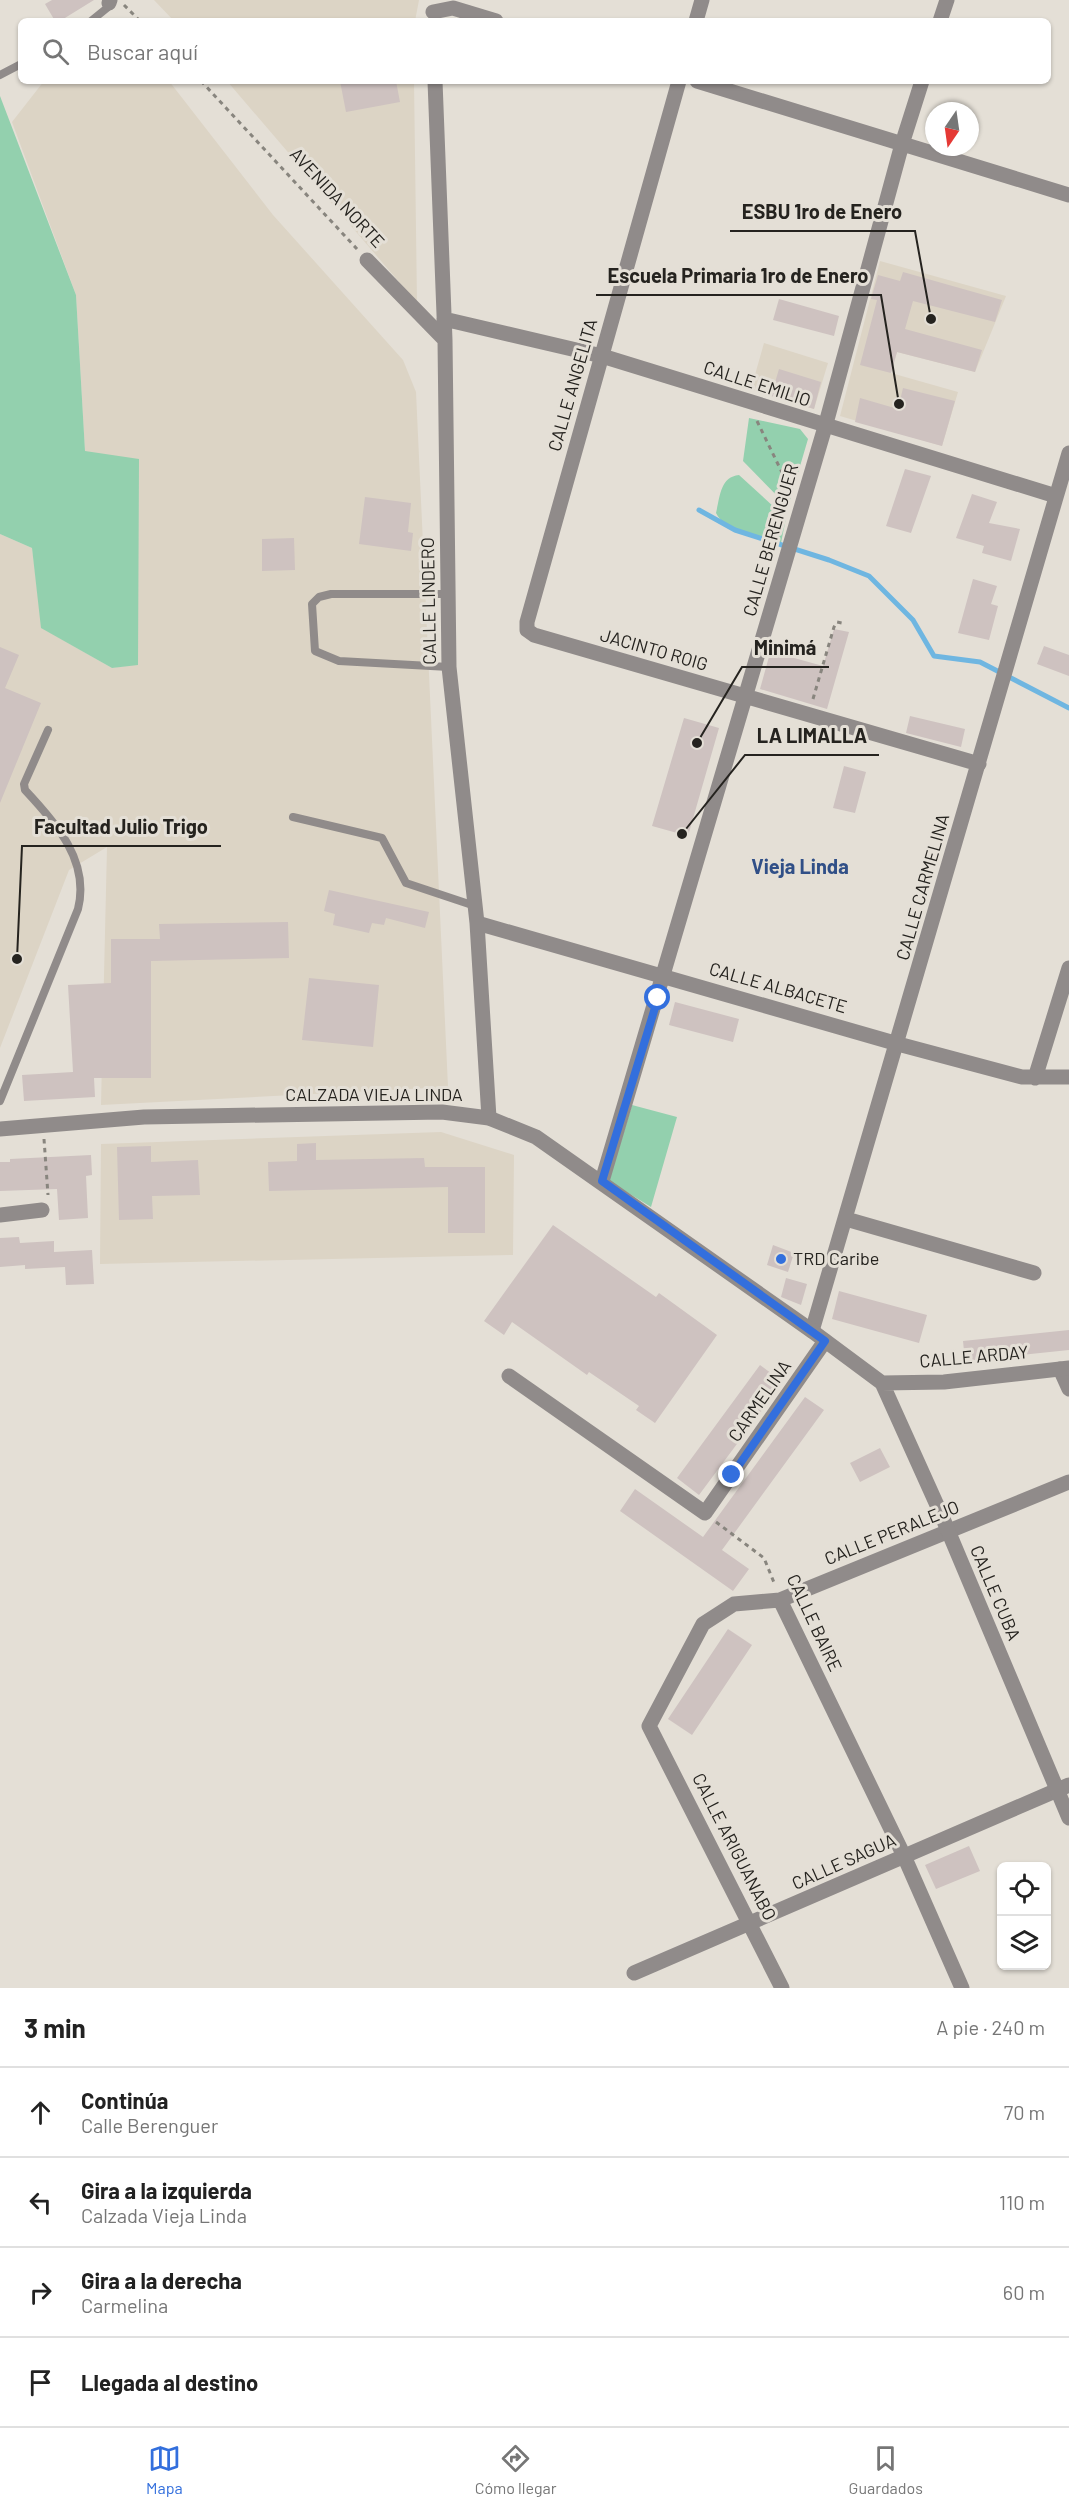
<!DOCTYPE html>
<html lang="es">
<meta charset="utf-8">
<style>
body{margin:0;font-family:Barlow,sans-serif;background:#f6f6f6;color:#222}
.controls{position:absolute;right:18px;bottom:18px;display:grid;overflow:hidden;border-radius:9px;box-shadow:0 2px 4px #0004}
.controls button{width:54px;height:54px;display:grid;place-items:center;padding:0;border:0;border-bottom:2px solid #e0e0e0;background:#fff;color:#222;font:30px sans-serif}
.compass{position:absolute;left:925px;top:102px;width:54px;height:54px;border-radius:50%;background:#fff;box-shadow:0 2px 4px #0004;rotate:193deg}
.stop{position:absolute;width:18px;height:18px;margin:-14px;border:4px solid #336fdd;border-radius:50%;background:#fff}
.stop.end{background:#336fdd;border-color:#fff;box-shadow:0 2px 6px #0008}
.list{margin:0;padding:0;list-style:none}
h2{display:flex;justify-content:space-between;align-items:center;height:78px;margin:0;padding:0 24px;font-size:26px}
h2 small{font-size:20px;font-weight:400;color:#767676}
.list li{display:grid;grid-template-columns:39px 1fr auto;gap:18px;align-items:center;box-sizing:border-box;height:90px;padding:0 24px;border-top:2px solid #e0e0e0}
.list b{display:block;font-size:22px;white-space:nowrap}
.list p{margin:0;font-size:20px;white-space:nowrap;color:#767676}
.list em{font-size:20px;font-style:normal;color:#767676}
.icon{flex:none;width:33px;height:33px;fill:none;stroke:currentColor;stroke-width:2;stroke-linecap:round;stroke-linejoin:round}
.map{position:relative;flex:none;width:1069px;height:1988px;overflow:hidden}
.search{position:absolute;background:#fff;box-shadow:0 2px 4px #0004;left:18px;right:18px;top:18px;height:66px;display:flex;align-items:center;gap:15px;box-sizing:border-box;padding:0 21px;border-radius:9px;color:#767676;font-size:22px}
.sheet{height:438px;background:#fff}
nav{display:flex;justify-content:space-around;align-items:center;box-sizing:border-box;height:84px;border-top:2px solid #e0e0e0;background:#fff;font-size:16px;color:#767676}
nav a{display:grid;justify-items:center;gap:3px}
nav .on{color:#336fdd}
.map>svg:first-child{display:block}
.built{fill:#dcd4c5}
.green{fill:#93d0ae}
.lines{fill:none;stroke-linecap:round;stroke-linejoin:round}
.stream{stroke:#6fb6e1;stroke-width:5}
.building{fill:#cec2c0}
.path{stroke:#88857e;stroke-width:3;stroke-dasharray:4.5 4.5;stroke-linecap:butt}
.service{stroke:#908b8a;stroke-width:8}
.minor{stroke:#908b8a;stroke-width:15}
.tertiary{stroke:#908b8a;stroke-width:15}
.route{stroke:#336fdd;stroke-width:8}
.poi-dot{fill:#336fdd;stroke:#e4dfd6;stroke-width:2}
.labels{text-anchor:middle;stroke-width:6;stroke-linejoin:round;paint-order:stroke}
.street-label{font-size:18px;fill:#25231f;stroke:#e4dfd6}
.poi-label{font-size:18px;fill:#25231f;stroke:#e4dfd6;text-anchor:start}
.neighbourhood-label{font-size:20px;font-weight:bold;fill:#304f87;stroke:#e4dfd6}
.leader{fill:none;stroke:#25231f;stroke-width:2}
.callout-dot{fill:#25231f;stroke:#e4dfd6;stroke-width:2}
.callout-label{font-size:20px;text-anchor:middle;font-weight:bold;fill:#25231f;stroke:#e4dfd6;stroke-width:6;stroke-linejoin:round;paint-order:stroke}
</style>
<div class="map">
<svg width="1069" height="1988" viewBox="0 0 1069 1988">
<rect width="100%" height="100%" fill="#e4dfd6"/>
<path class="built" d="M154 0H419L415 21H174Z
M44 81H169L273 215 403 360 416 392 448 1087 101 1105 107 847 69 870 0 1048V534L32 548 42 628 112 668 138 664 85 451 76 295 12 122Z
M227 81H414L417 303Z
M880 261 1006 296 975 372 897 352 891 373 958 392 942 446 840 416Z
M764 343 828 363 814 409 751 389Z
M441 1132 514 1155 513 1255 100 1264 101 1144Z"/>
<path class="green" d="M0 96 76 295 85 451 139 459 138 665 112 668 41 628 32 548 0 534Z
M749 418 800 429 808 439 788 507 743 461Z
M739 475 786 518 781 543C761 537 726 533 716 513 720 497 720 477 739 475Z
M632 1105 677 1117 651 1207 609 1181Z"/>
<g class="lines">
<path class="stream" d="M699 510 735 530 829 560 869 576 913 620 934 656 980 662 1069 708"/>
</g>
<path class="building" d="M52 0H94L60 21H55L45 4Z
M340 81H396L400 102 346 112Z
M903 272 1002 300 995 322 913 301 905 329 982 350 975 372 897 352 891 373 860 365 877 300 871 299 878 275 900 281Z
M779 299 839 316 834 336 773 320Z
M779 369 821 382 814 409 771 396Z
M903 388 955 401 942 446 855 422 860 398 898 409Z
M905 469 931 476 911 533 886 526Z
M972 494 997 502 989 523 1020 529 1011 561 982 553 984 546 956 538Z
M365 497 411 503 408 532 413 533 411 551 359 544Z
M294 538 295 570 262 571V539Z
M973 579 997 586 991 604 998 606 989 640 958 633Z
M834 629 849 632 827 709 760 689 772 646 788 650 787 656 823 666Z
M1044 646 1069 655V676L1037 664Z
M0 647 19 655 5 688 41 703 0 803Z
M910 716 965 729 961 747 906 733Z
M684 718 719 728 688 836 652 826Z
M844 766 866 772 855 813 833 808Z
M329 890 429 912 425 928 386 918 384 925 372 923 369 933 333 925 335 914 324 911Z
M288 922 289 958 151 961V1078H94L95 1097 24 1101 22 1075 73 1072 68 985 111 983V939H160L159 924Z
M309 978 379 985 373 1047 302 1040Z
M675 1002 739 1019 733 1042 669 1025Z
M316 1143V1160L424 1158 425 1167H485V1233H448V1187L269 1191 268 1162 297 1161V1144Z
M151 1146V1162L198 1160 200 1195 152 1196 153 1219 119 1220 117 1147Z
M91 1155 92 1175 86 1176 88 1218 59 1220 57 1189 0 1191V1162H10V1159Z
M553 1225 656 1297 659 1293 717 1335 655 1423 636 1410 639 1406 589 1372 587 1375 512 1322 504 1335 484 1321Z
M19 1237 20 1243 54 1241V1252L92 1250 94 1284 66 1285 65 1267 25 1269V1265L0 1267V1238Z
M773 1245 794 1253 788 1272 767 1265Z
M786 1278 807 1284 801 1305 781 1297Z
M839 1291 927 1315 919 1343 832 1319Z
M1069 1330V1350L965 1361 963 1341Z
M760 1365 783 1382 699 1495 677 1478Z
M805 1397 824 1410 722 1550 749 1569 733 1591 620 1511 635 1489 703 1537Z
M880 1448 890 1467 860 1482 850 1463Z
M728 1629 752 1645 692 1735 668 1719Z
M969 1846 980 1871 936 1889 925 1865Z"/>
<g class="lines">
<path class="path" d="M124 5 140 21
M201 81 357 249
M757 421 791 491
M813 699 834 627 837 622 842 623
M44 1139 48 1195
M716 1522 764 1558 775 1585"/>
<path class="service" d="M91 21 107 8 109 3
M0 75 21 64
M448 594H331L319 597 312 604 315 651 339 661 449 667
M293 817 382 838 406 883 475 906
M0 1101 78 909C90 861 56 823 25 790L24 784 48 730"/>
<path class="minor" d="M109 3 110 0
M433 12 453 8 496 21
M696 21 702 0
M940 21 947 0
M435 81 445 340 449 667 477 923 489 1118
M679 81 527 622V630L534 635 979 764
M697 81 1069 195
M367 260 445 340
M444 319 602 356 1056 496
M477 923 898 1044 1022 1077H1069
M1035 1078 1069 968
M602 1181 825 427 902 144 922 81
M0 1215 42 1210
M846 1219 1034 1273
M812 1331 1069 453
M1060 1369 1069 1389
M509 1376 705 1513 825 1341
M780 1600 904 1856 962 1988
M634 1973 1069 1785
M782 1988 649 1726 703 1624 734 1604 780 1600 1069 1482"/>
<path class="tertiary" d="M0 1129 144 1117 442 1112 489 1118 536 1137 812 1331 882 1383 941 1514 1069 1818
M882 1383 944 1382 1069 1368"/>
</g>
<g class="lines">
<path class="route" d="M658 998 602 1181 825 1341 732 1475"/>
</g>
<circle class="poi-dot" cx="781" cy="1259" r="6"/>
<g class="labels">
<g class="street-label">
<text transform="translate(337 198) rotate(47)" y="6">AVENIDA NORTE</text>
<text transform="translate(757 384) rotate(18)" y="6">CALLE EMILIO</text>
<text transform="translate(573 385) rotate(-74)" y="6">CALLE ANGELITA</text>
<text transform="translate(771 540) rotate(-74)" y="6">CALLE BERENGUER</text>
<text transform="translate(429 601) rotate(-91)" y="6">CALLE LINDERO</text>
<text transform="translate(654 650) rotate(16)" y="6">JACINTO ROIG</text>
<text transform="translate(923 887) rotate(-74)" y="6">CALLE CARMELINA</text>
<text transform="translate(778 988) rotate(16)" y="6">CALLE ALBACETE</text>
<text x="374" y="1101">CALZADA VIEJA LINDA</text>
<text transform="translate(974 1357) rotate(-5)" y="6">CALLE ARDAY</text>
<text transform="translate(760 1401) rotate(-55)" y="6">CARMELINA</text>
<text transform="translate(892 1533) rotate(-22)" y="6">CALLE PERALEJO</text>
<text transform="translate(995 1593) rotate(67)" y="6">CALLE CUBA</text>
<text transform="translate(814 1623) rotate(65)" y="6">CALLE BAIRE</text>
<text transform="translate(734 1847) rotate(63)" y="6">CALLE ARIGUANABO</text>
<text transform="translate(844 1862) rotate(-24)" y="6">CALLE SAGUA</text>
</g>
<g class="poi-label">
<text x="793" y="1265">TRD Caribe</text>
</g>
<g class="neighbourhood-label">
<text x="800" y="874">Vieja Linda</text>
</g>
</g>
<path class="leader" d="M931 319L915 231H730M899 404L881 295H596M697 743L742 667H829M682 834L745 755H879M17 959L22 846H221"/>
<g class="callout-dot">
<circle cx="931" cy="319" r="6"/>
<circle cx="899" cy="404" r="6"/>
<circle cx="697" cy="743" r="6"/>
<circle cx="682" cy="834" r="6"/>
<circle cx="17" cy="959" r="6"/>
</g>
<g class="callout-label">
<text x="822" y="219">ESBU 1ro de Enero</text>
<text x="738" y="283">Escuela Primaria 1ro de Enero</text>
<text x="785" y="655">Minimá</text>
<text x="812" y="743">LA LIMALLA</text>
<text x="121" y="834">Facultad Julio Trigo</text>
</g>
</svg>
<div class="controls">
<button><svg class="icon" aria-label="locate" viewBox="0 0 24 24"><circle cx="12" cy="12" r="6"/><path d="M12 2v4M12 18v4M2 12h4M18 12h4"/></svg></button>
<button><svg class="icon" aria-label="layers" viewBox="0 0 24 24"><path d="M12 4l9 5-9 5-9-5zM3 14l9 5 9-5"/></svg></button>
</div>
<svg class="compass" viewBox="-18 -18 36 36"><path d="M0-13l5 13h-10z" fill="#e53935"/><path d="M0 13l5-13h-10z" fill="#767676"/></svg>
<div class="stop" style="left:658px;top:998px"></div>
<div class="stop end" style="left:732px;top:1475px"></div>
<div class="search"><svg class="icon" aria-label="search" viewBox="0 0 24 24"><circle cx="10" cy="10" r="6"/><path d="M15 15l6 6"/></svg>Buscar aquí</div>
</div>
<section class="sheet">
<h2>3 min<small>A pie · 240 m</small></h2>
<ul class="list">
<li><svg class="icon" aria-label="ahead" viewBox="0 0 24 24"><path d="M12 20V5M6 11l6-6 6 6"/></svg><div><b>Continúa</b><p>Calle Berenguer</p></div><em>70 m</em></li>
<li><svg class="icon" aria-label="left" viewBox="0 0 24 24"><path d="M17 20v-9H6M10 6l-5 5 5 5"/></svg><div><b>Gira a la izquierda</b><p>Calzada Vieja Linda</p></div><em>110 m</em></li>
<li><svg class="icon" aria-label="right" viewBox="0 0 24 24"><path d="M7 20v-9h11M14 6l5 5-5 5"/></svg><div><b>Gira a la derecha</b><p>Carmelina</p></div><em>60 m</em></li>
<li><svg class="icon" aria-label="arrive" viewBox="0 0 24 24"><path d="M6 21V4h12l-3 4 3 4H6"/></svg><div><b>Llegada al destino</b></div></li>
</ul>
</section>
<nav>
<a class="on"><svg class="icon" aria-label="map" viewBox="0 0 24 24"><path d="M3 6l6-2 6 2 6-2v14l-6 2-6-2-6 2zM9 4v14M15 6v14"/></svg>Mapa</a>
<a><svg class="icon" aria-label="directions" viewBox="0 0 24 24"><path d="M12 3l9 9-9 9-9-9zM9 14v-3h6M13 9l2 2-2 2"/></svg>Cómo llegar</a>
<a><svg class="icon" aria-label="saved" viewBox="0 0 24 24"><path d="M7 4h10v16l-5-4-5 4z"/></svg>Guardados</a>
</nav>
